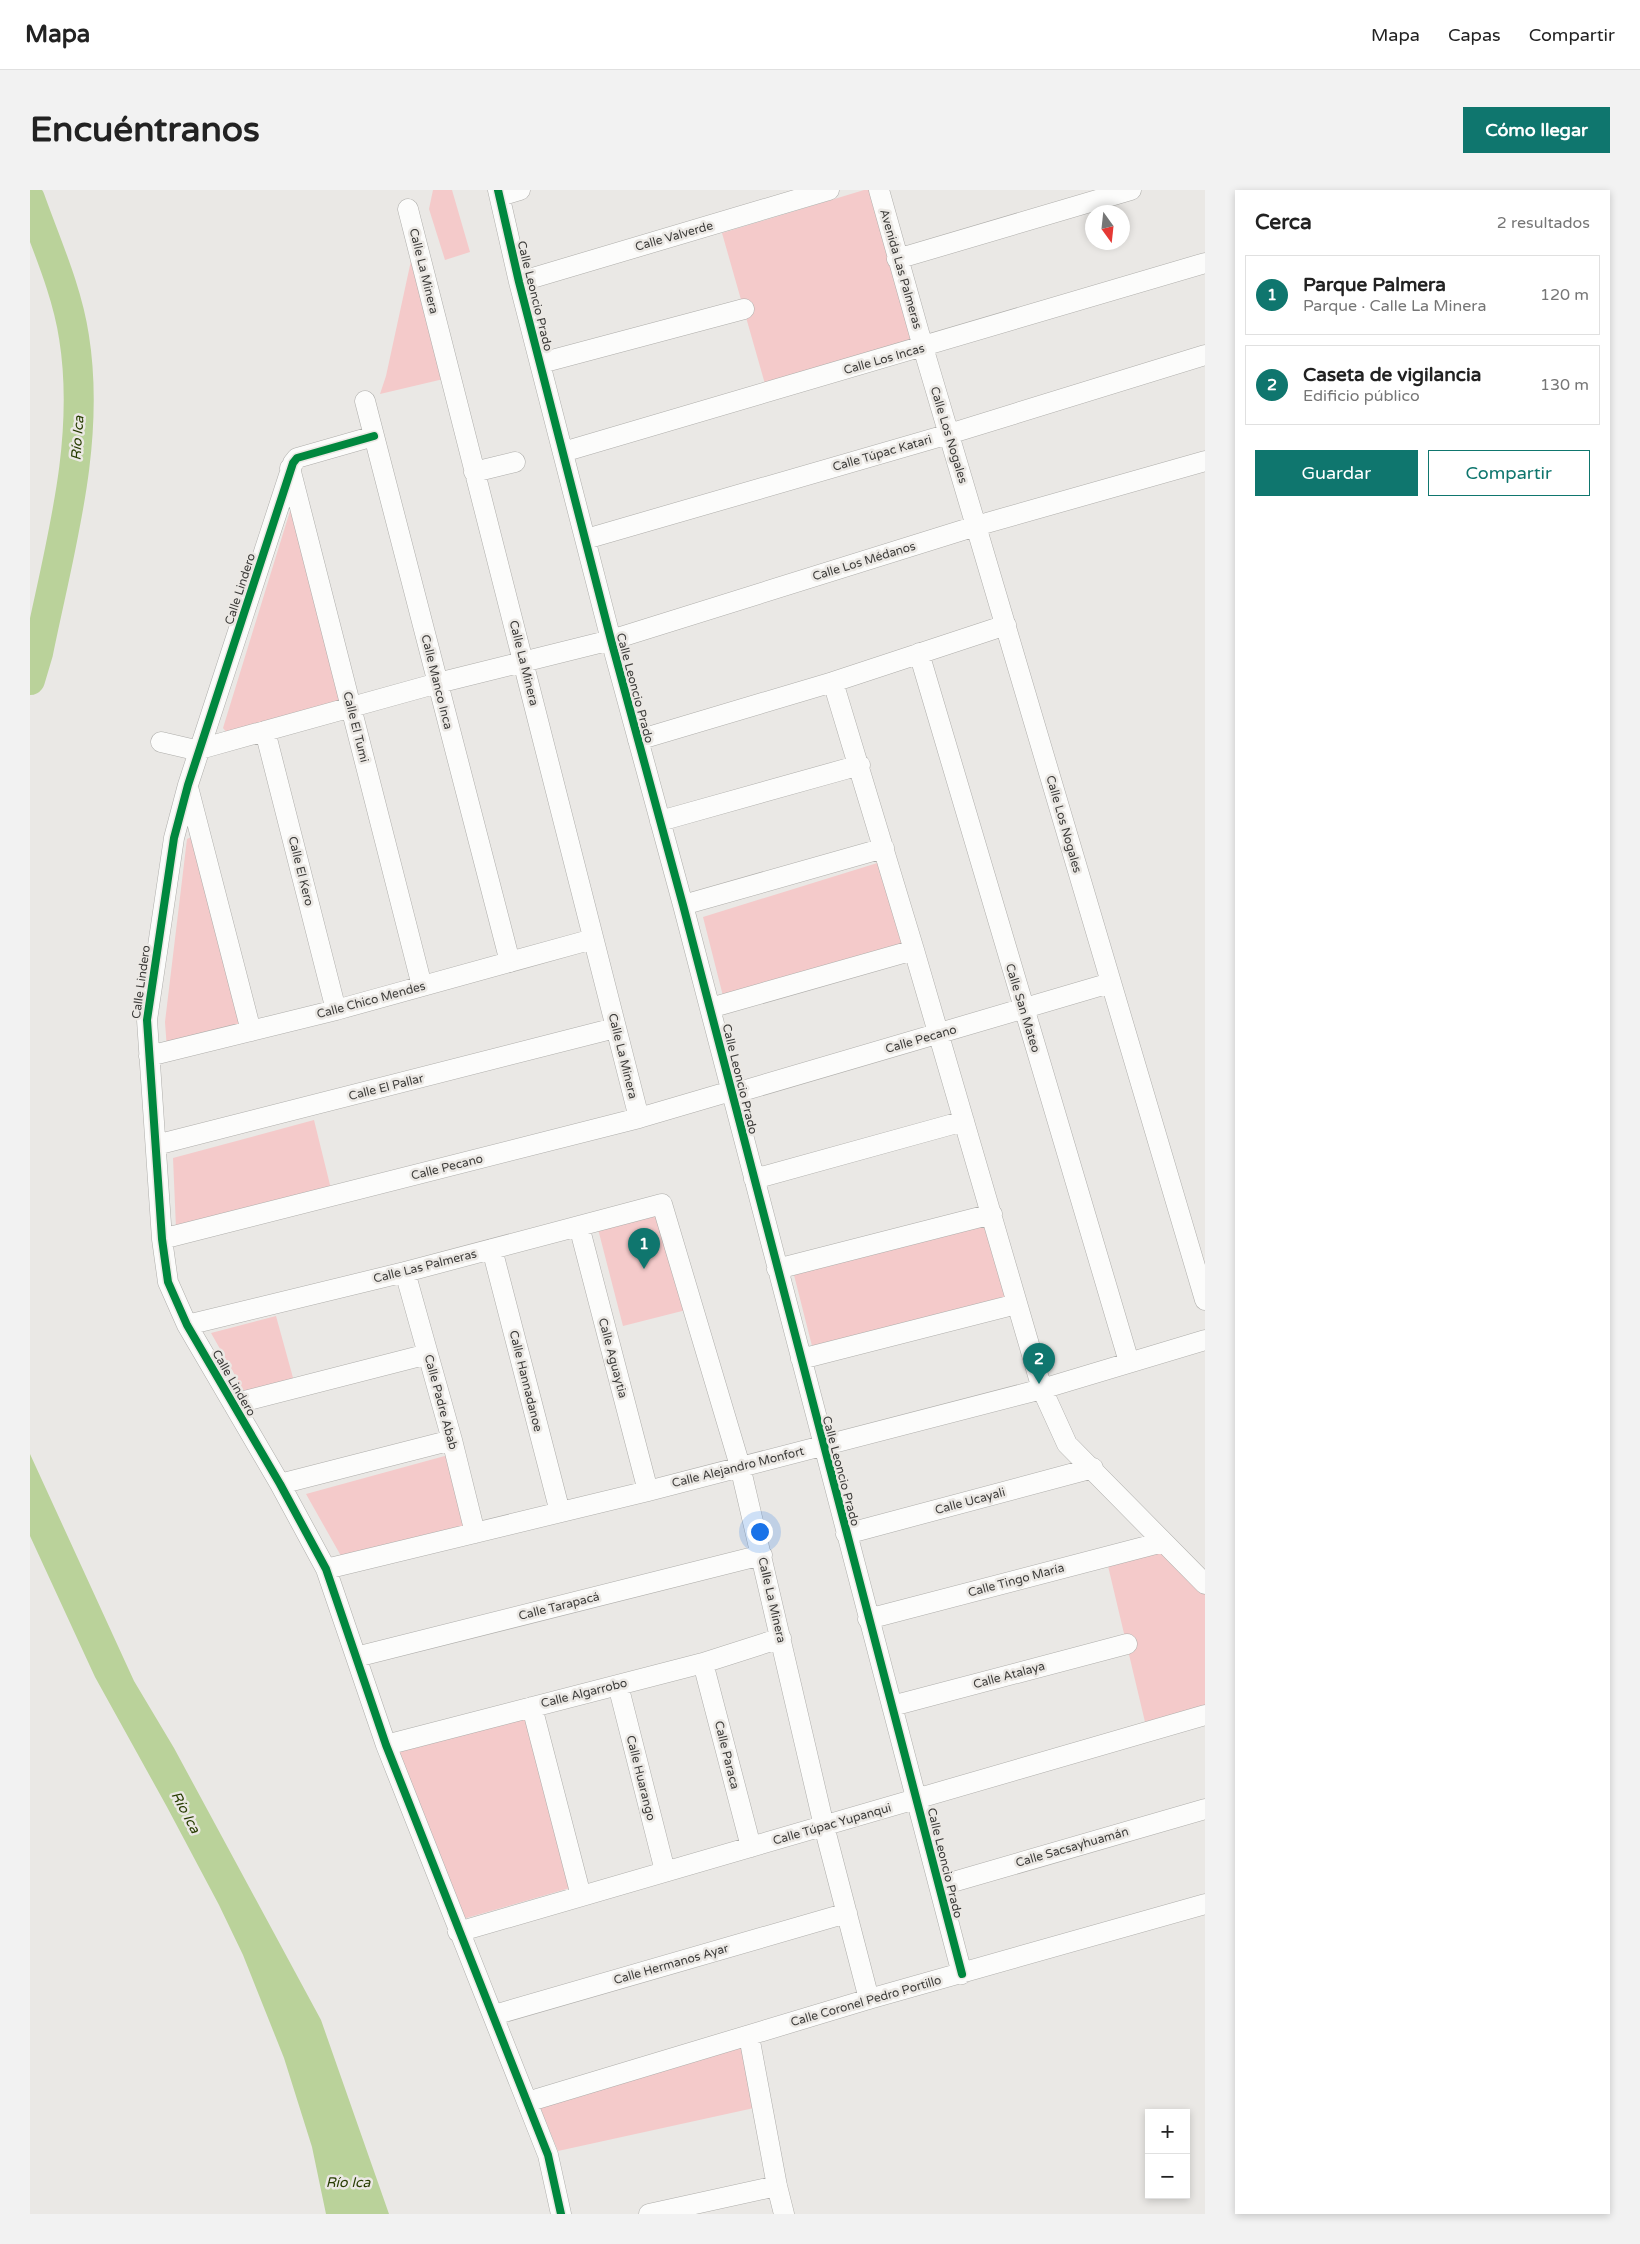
<!DOCTYPE html>
<html lang="es">
<meta charset="utf-8">
<style>
body{margin:0;font-family:"Varela Round",sans-serif;background:#f2f2f2;color:#222}
.controls{position:absolute;right:15px;bottom:15px;display:grid;overflow:hidden;border-radius:0px;box-shadow:0 2px 8px #0003}
.controls button{width:45px;height:45px;display:grid;place-items:center;padding:0;border:0;border-bottom:1px solid #e0e0e0;background:#fff;color:#222;font:25px sans-serif}
.compass{position:absolute;left:1055px;top:15px;width:45px;height:45px;border-radius:50%;background:#fff;box-shadow:0 2px 8px #0003;rotate:165deg}
.you{position:absolute;left:729px;top:1341px;width:18px;height:18px;margin:-12px;border:4px solid #fff;border-radius:50%;background:#1a73e8;box-shadow:0 0 0 8px #1a73e833}
.badge{display:grid;place-items:center;width:32px;height:32px;border-radius:50%;background:#0f766e;color:#fff;font-size:16px;font-weight:700}
.pin{position:absolute;translate:-50% -41px;filter:drop-shadow(0 1px 2px #0008)}
.pin::after{content:'';position:absolute;top:26px;width:18px;height:15px;background:inherit;clip-path:polygon(0 0,100% 0,50% 100%)}
.list{margin:0;padding:0;list-style:none}
h2{display:flex;justify-content:space-between;align-items:center;height:65px;margin:0;padding:0 20px;font-size:21px}
h2 small{font-size:16px;font-weight:400;color:#767676}
.list li{display:grid;grid-template-columns:32px 1fr auto;gap:15px;align-items:center;box-sizing:border-box;height:80px;margin:0 10px 10px;padding:0 10px;border:1px solid #e0e0e0;border-radius:0px}
.list b{display:block;font-size:19px;white-space:nowrap}
.list p{margin:0;font-size:16px;white-space:nowrap;color:#767676}
.list em{font-size:16px;font-style:normal;color:#767676}
.actions{display:flex;gap:10px;padding:15px 20px}
.actions a{flex:1;padding:11px 0;border:1px solid #0f766e;border-radius:0px;text-align:center;font-size:18px;color:#0f766e}
.actions .main{background:#0f766e;color:#fff}
.map{position:relative;flex:none;width:1175px;height:2024px;overflow:hidden;border-radius:0px}
header{display:flex;align-items:center;gap:30px;box-sizing:border-box;height:70px;padding:0 25px;background:#fff;border-bottom:1px solid #e0e0e0}
header strong{font-size:24px}
nav{display:flex;gap:28px;margin-inline-start:auto;font-size:18px}
.intro{display:flex;align-items:center;justify-content:space-between;box-sizing:border-box;height:120px;padding:0 30px}
h1{margin:0;font-size:35px}
.button{padding:12px 22px;border-radius:0px;background:#0f766e;color:#fff;font-size:18px;font-weight:700}
main{display:flex;gap:30px;padding:0 30px}
aside{flex:1;background:#fff;border-radius:0px;box-shadow:0 2px 8px #0003}
.map>svg:first-child{display:block}
.green{fill:#f4caca}
.water{fill:#bad29a}
.lines{fill:none;stroke-linecap:round;stroke-linejoin:round}
.river{stroke:#bad29a;stroke-width:30}
.street-casing{stroke:#aeadaa;stroke-width:21}
.street{stroke:#fcfcfb;stroke-width:20}
.cycleway-casing{stroke:#ebe8e4;stroke-width:11}
.cycleway{stroke:#00873e;stroke-width:8}
.labels{text-anchor:middle;stroke-width:5;stroke-linejoin:round;paint-order:stroke}
.street-label{font-size:12px;fill:#3d3c3a;stroke:#ebe8e4}
.water-label{font-size:14px;font-style:italic;fill:#273c01;stroke:#ebe8e4}
</style>
<header>
<strong>Mapa</strong>
<nav><a>Mapa</a><a>Capas</a><a>Compartir</a></nav>
</header>
<div class="intro"><h1>Encuéntranos</h1><a class="button">Cómo llegar</a></div>
<main>
<div class="map">
<svg width="1175" height="2024" viewBox="0 0 1175 2024">
<rect width="100%" height="100%" fill="#eae8e5"/>
<path class="green" d="M403 0H422L440 62 415 70 399 19Z
M834 0H847L889 150 735 194 692 43Z
M387 43 422 187 350 204 356 186Z
M260 321 267 322 319 512 198 544 193 538Z
M163 646 218 837 137 859 135 832 157 649Z
M857 670 881 755 693 806 673 727Z
M284 930 301 999 146 1038 143 968Z
M635 1023 660 1119 593 1136 568 1039Z
M962 1031 984 1105 782 1156 763 1081Z
M246 1126 265 1195 218 1208 181 1143Z
M422 1264 441 1339 315 1373 276 1304Z
M1132 1361 1175 1404V1515L1115 1532 1078 1376Z
M497 1527 540 1698 433 1729 369 1561Z
M711 1857 724 1918 528 1961 509 1916Z"/>
<path class="water" d="M0 1264 104 1491 144 1558 291 1830 359 2024H296L282 1957 254 1868 213 1765 189 1715 137 1617 65 1487 0 1346Z"/>
<g class="lines">
<path class="river" d="M0 9C16 54 37 100 44 147 61 253 29 359 8 463L0 490"/>
<defs>
<path id="street" d="M468 0 489 92 581 450 653 715 932 1784
M849 0 893 157 1175 1110
M470 6 490 0
M378 19 609 928
M867 69 1101 0
M489 92 799 0
M511 173 714 119
M335 211 480 772
M344 246 267 268 263 273 158 595 144 648 117 830 132 1049 138 1092 157 1135 250 1294 296 1379 356 1555 518 1965 531 2024
M533 262 1175 73
M260 278 392 796
M444 282 485 272
M556 349 919 244 1175 165
M889 463 1099 1172
M803 492 884 760 1012 1199 1037 1254 1175 1394
M235 541 306 820
M608 550 803 492 976 435
M131 552 161 559H170L408 493 581 450 946 336 1175 271
M158 597 221 841
M630 631 830 575
M653 715 854 658
M680 818 884 760
M119 866 306 820 563 749
M702 904 1080 793
M126 955 585 838
M724 989 934 931
M549 1036 618 1301
M132 1049 609 928 701 901
M462 1059 530 1322
M747 1079 962 1024
M375 1082 422 1250 445 1343
M157 1135 375 1082 632 1014 710 1276 794 1636 839 1809
M771 1169 987 1114
M203 1214 398 1164
M250 1294 422 1250
M816 1344 1063 1278
M296 1379 618 1301 1012 1199 1175 1150
M838 1429 1133 1352
M326 1467 732 1365
M673 1473 721 1657
M588 1495 635 1681
M862 1516 1097 1454
M502 1517 551 1706
M356 1555 673 1473 751 1448
M909 1696 1175 1619
M428 1742 1175 1525
M464 1825 817 1723
M719 1846 747 1996 754 2024
M497 1912 839 1809 1175 1714
M619 2024 747 1996"/>
</defs>
<use href="#street" class="street-casing"/>
<use href="#street" class="street"/>
<defs>
<path id="cycleway" d="M468 0 489 92 581 450 653 715 932 1784
M344 246 267 268 263 273 158 595 144 648 117 830 132 1049 138 1092 157 1135 250 1294 296 1379 356 1555 518 1965 531 2024"/>
</defs>
<use href="#cycleway" class="cycleway-casing"/>
<use href="#cycleway" class="cycleway"/>
</g>
<g class="labels">
<g class="street-label">
<text transform="translate(644 46) rotate(-16)" y="4">Calle Valverde</text>
<text transform="translate(871 79) rotate(74)" y="4">Avenida Las Palmeras</text>
<text transform="translate(394 81) rotate(76)" y="4">Calle La Minera</text>
<text transform="translate(505 106) rotate(76)" y="4">Calle Leoncio Prado</text>
<text transform="translate(854 169) rotate(-16)" y="4">Calle Los Incas</text>
<text transform="translate(919 245) rotate(73)" y="4">Calle Los Nogales</text>
<text transform="translate(852 263) rotate(-16)" y="4">Calle Túpac Katari</text>
<text transform="translate(834 371) rotate(-17)" y="4">Calle Los Médanos</text>
<text transform="translate(210 399) rotate(-72)" y="4">Calle Lindero</text>
<text transform="translate(494 473) rotate(76)" y="4">Calle La Minera</text>
<text transform="translate(407 492) rotate(76)" y="4">Calle Manco Inca</text>
<text transform="translate(605 498) rotate(75)" y="4">Calle Leoncio Prado</text>
<text transform="translate(326 537) rotate(76)" y="4">Calle El Tumi</text>
<text transform="translate(1034 634) rotate(74)" y="4">Calle Los Nogales</text>
<text transform="translate(271 681) rotate(76)" y="4">Calle El Kero</text>
<text transform="translate(111 792) rotate(-82)" y="4">Calle Lindero</text>
<text transform="translate(341 810) rotate(-15)" y="4">Calle Chico Mendes</text>
<text transform="translate(993 818) rotate(73)" y="4">Calle San Mateo</text>
<text transform="translate(891 849) rotate(-16)" y="4">Calle Pecano</text>
<text transform="translate(593 866) rotate(76)" y="4">Calle La Minera</text>
<text transform="translate(710 889) rotate(76)" y="4">Calle Leoncio Prado</text>
<text transform="translate(356 897) rotate(-14)" y="4">Calle El Pallar</text>
<text transform="translate(417 977) rotate(-14)" y="4">Calle Pecano</text>
<text transform="translate(395 1076) rotate(-14)" y="4">Calle Las Palmeras</text>
<text transform="translate(583 1168) rotate(75)" y="4">Calle Aguaytia</text>
<text transform="translate(496 1191) rotate(76)" y="4">Calle Hannadanoe</text>
<text transform="translate(204 1193) rotate(60)" y="4">Calle Lindero</text>
<text transform="translate(411 1212) rotate(75)" y="4">Calle Padre Abab</text>
<text transform="translate(708 1277) rotate(-14)" y="4">Calle Alejandro Monfort</text>
<text transform="translate(811 1281) rotate(75)" y="4">Calle Leoncio Prado</text>
<text transform="translate(940 1311) rotate(-15)" y="4">Calle Ucayali</text>
<text transform="translate(986 1390) rotate(-15)" y="4">Calle Tingo María</text>
<text transform="translate(742 1410) rotate(77)" y="4">Calle La Minera</text>
<text transform="translate(529 1416) rotate(-14)" y="4">Calle Tarapacá</text>
<text transform="translate(979 1485) rotate(-15)" y="4">Calle Atalaya</text>
<text transform="translate(554 1503) rotate(-14)" y="4">Calle Algarrobo</text>
<text transform="translate(697 1565) rotate(76)" y="4">Calle Paraca</text>
<text transform="translate(611 1588) rotate(76)" y="4">Calle Huarango</text>
<text transform="translate(802 1634) rotate(-16)" y="4">Calle Túpac Yupanqui</text>
<text transform="translate(1042 1657) rotate(-16)" y="4">Calle Sacsayhuamán</text>
<text transform="translate(915 1673) rotate(76)" y="4">Calle Leoncio Prado</text>
<text transform="translate(641 1774) rotate(-16)" y="4">Calle Hermanos Ayar</text>
<text transform="translate(836 1811) rotate(-16)" y="4">Calle Coronel Pedro Portillo</text>
</g>
<g class="water-label">
<text transform="translate(47 248) rotate(-86)" y="5">Río Ica</text>
<text transform="translate(156 1622) rotate(62)" y="5">Río Ica</text>
<text x="318" y="1997">Río Ica</text>
</g>
</g>
</svg>
<div class="controls">
<button>+</button>
<button>−</button>
</div>
<svg class="compass" viewBox="-18 -18 36 36"><path d="M0-13l5 13h-10z" fill="#e53935"/><path d="M0 13l5-13h-10z" fill="#767676"/></svg>
<div class="you"></div>
<div class="pin badge" style="left:614px;top:1079px">1</div>
<div class="pin badge" style="left:1009px;top:1194px">2</div>
</div>
<aside>
<h2>Cerca<small>2 resultados</small></h2>
<ul class="list">
<li><span class="badge">1</span><div><b>Parque Palmera</b><p>Parque · Calle La Minera</p></div><em>120 m</em></li>
<li><span class="badge">2</span><div><b>Caseta de vigilancia</b><p>Edificio público</p></div><em>130 m</em></li>
</ul>
<div class="actions"><a class="main">Guardar</a><a>Compartir</a></div>
</aside>
</main>
